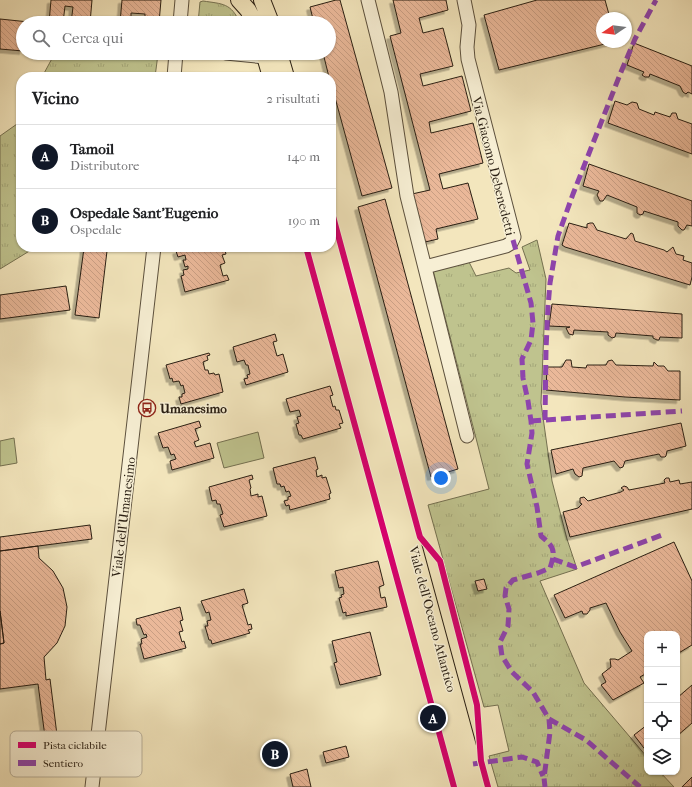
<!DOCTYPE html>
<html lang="it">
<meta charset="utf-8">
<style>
body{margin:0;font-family:"IM FELL French Canon",serif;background:#f6f6f6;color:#202124}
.controls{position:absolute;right:12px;bottom:12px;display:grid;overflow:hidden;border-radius:8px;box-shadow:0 1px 3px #0004}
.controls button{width:36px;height:36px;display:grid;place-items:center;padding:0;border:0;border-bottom:1px solid #e0e0e0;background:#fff;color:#202124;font:20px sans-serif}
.compass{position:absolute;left:596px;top:12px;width:36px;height:36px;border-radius:50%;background:#fff;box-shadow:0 1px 3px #0004;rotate:257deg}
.you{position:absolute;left:441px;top:478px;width:14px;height:14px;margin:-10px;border:3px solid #fff;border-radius:50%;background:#1a73e8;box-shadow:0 0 0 6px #1a73e833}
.badge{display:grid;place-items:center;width:26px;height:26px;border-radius:50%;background:#111827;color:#fff;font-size:13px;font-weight:700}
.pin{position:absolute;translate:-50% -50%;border:2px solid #fff;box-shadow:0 1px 4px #0006}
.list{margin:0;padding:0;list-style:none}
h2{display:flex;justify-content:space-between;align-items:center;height:52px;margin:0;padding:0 16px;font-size:17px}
h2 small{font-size:13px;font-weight:400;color:#757577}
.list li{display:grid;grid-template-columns:26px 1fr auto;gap:12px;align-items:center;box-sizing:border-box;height:64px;padding:0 16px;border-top:1px solid #e0e0e0}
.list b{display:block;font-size:15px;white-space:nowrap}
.list p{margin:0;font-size:13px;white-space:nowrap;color:#757577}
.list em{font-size:13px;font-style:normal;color:#757577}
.icon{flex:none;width:22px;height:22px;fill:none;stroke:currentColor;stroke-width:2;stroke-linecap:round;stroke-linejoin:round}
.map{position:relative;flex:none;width:692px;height:787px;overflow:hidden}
.search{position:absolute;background:#fff;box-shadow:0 1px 3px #0004;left:16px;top:16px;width:320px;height:44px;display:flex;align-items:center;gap:10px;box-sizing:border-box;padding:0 14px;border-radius:22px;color:#757577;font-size:15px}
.panel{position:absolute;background:#fff;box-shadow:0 1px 3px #0004;left:16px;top:72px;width:320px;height:180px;border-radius:16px}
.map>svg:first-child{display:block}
.grass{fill:url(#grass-tufts);stroke:#747050}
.pitch{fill:#bfc38e;stroke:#747050}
.building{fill:url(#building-back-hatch);stroke:#291e12;filter:url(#shadow)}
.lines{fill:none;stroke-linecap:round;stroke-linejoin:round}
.minor-casing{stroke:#5c503d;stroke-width:15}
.major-casing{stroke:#291e12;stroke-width:18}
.minor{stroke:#f7efd4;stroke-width:13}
.major{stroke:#f3e6bd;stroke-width:16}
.quiet{stroke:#8e44ad;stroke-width:5;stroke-dasharray:10 5;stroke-linecap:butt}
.cycleway-casing{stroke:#f7efd4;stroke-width:8}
.cycleway{stroke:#d6006c;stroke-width:6}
.labels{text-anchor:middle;stroke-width:3;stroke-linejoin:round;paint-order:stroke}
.street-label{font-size:13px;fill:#291e12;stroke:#f7efd4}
.poi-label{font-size:13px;font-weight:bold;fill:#291e12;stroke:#f7efd4;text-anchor:start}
.key{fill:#f7efd4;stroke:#b9b09a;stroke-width:1}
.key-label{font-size:11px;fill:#291e12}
</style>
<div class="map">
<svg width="692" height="787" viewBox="0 0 692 787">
<defs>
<pattern id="grass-tufts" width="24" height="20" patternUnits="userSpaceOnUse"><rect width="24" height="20" fill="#bfc38e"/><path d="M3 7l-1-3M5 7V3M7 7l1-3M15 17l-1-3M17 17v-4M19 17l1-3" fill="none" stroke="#a4a779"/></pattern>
<pattern id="building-back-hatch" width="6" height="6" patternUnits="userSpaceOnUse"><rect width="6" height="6" fill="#eab899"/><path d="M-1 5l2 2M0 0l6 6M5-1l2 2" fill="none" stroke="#c99e83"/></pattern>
<filter id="shadow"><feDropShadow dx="-3.5" dy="3.5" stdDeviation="0" flood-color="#0004"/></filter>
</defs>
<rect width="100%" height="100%" fill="#f3e6bd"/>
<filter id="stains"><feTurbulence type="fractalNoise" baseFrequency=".005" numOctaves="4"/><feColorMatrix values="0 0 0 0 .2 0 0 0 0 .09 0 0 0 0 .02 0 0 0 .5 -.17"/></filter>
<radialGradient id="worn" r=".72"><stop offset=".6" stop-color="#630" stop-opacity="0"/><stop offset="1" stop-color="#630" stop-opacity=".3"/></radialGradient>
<path class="grass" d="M203 1C223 4 231 3 240 23H198L200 2Z
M55 53 158 54 155 77H42Z
M21 117V247H36L0 269V136L17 124Z
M537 240 546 279 541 403 552 481 567 539 577 569 540 581 584 683 647 757V772H660L674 787H498L489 756 509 751 498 705 484 707 428 505 489 489 433 270 468 260 476 276 509 268 516 273 530 270 522 247Z"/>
<path class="pitch" d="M258 432 264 458 224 468 217 443Z
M14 438 17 463 0 466V441Z"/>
<path class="building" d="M51 0H92L90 23H71L73 7 65 6 63 23H49Z
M122 0H161L159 23H145V14L131 13V23H120Z
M336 0H340L392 188 362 196 331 83V77H329L323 53H329V23H314L310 7Z
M393 0H446L448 10 419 18 423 33 443 28 453 66 420 74 423 86 462 76 471 111 429 122 431 133 473 123 483 163 439 174 443 189 468 183 478 219 436 229 438 239 425 242 412 194 430 190 390 36 401 33Z
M537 0H605L610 18H602V42H613L499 70 484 15Z
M0 19 29 22V23H23V51L0 49Z
M634 43 692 66V94L688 92 686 94 683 92 680 86 650 74 649 77H645L642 75 644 72 627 65Z
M615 101 627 105 632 102 637 103 639 109 654 115 655 112 670 117 672 113H676L678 119 692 124V154L608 123Z
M589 164 692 201V226L687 225 684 230H682L678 226V222L644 211 643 214 640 215 637 213V207L607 195 603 201H600L597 195 599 191 583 186Z
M385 199 458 469 431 477 358 207Z
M569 223 587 228V224L590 223H593L597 230 626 239 631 233 633 234 635 241 664 250 667 252 673 247 676 254 684 256 683 260 692 263V277L690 285 565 247 562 245Z
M189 247H224L226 254 222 255 225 263 220 265 223 276 227 275 229 280 185 292 181 276 184 275 183 270 188 269V266L185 267 183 260H186L185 255 178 257 176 251Z
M84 248 107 251 99 318 75 315Z
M66 286 70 310 0 319V295Z
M552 304 682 314V338L660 337 659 340H657L653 338V336L616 333 615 337 612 338 608 335V332L574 330 573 335 569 334 566 328 570 327 549 326Z
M275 334 277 341 273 342 277 356 283 354 288 372 246 385 244 379 248 378 247 375 250 374 248 365H246L244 360 237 362 233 347Z
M209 353 210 355 207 356 208 360 203 362 205 370H208L209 374 214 373 215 375 219 374 223 392 181 404 179 397H182V394L185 393 183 385 181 386 179 381 173 382 172 378 170 379 166 365Z
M566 360H571L572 367 586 368 587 365H606L608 361 612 360 616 365 653 366 654 362 658 366H664L668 371H680V400L625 397 546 390 547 367H562Z
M330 386 333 395 330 396 333 407 335 406 336 410H339L343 423 339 424 341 428 303 439 301 435H299L296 424 299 423 297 417 301 416 299 410 290 412 286 399Z
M199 421 201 427 195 429 199 440 194 442 196 447 210 443 214 458 172 470 170 461 176 459 174 454 171 455 168 447 163 448 158 433Z
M681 423 686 446 667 451 666 456 665 457H661L659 454 625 461 623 467 620 468 614 461 583 468 582 476 579 477 575 474 573 469 556 474 551 450Z
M315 457 318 469 316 470 317 477 322 475V478L326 477 331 493 329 494 330 499 290 510 289 505 286 506 284 501 288 500V497L291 496 289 491 286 492 284 486 281 487 280 484H277L273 468Z
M252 475 253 479 249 480 251 488 250 489 251 496 258 494V497L262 496 267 516 224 527 220 515 223 514 220 504H217L216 500 212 501 209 487Z
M666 478H669L670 482 679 480 680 484 692 482V509L570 537 563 512 578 508 582 504 580 503V498L584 497 588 501 621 492 624 490 621 488 624 486 627 487 629 490 665 483 664 480Z
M90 525 92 539 0 551V537Z
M674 542 692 581V645L677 654V634H647V673L640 677 644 683 613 700 601 685 606 682 602 674 611 667 610 659H615L618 660 632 651 620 632 606 603 590 608V610L587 614H583L582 611 565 618 554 595Z
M38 546 39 558 53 571 63 588 67 607 65 626 57 643 44 657 46 680 50 679 59 751 47 752 38 684 0 689V644L4 643 0 611V551Z
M378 561 384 585 379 587 381 598 385 597 387 607 346 616V612L343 613 339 598 342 597 341 595 344 594 343 587 339 588 335 571Z
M484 579 487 589 478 591 475 581Z
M244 589 248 603 242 605 248 625 251 624 252 629 248 630 250 633 212 644 211 640H209L205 626H208L207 621 211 620 209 612 206 613 201 601Z
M180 607 183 620 180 621 183 631 179 632 182 642 184 641 186 648 144 659 140 644H142L141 639 147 637 146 634 144 635 140 625H137L136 619Z
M0 611 4 643 0 644Z
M370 632 381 675 340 685 334 663 337 662 332 641Z
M692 685V723L677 736V698Z
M647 725V752L634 735Z
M346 746 349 757 326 763 323 752Z
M307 769 311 787H293L290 774Z
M692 777V787H682Z"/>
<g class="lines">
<defs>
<path id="minor" d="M368 0 391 92 407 196 467 436
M180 23 182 0
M226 53 265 57
M174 77 176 53
M425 267 506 246 511 243 514 237 468 59 467 47 469 25 464 0
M92 787 154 247"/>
<path id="major" d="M239 0 248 10 255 23
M262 0 271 23
M264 53 271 77
M279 53 286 77
M331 243 479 787
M317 247 463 787"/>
</defs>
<use href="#minor" class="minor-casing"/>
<use href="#major" class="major-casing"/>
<use href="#minor" class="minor"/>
<use href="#major" class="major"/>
<path class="quiet" d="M513 240 531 303 533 323 531 340 522 359 523 378 528 401 531 421 532 433 527 464 537 507 541 536C554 547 556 550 550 568L538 573 513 580 506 588 505 596 509 609 508 626 500 642 502 656 512 672 533 692 549 719 550 732 544 778 545 787
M545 420 546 349 548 307 550 283 558 236 573 194 621 72 635 39 656 0
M531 421 682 411
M553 559 575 567 665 534
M549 719 586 740 640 787
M473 764 522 757 537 762 543 776"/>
<defs>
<path id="cycleway" d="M331 209 420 537 440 561 477 705 481 761 488 787
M306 247 454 787"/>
</defs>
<use href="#cycleway" class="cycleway-casing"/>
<use href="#cycleway" class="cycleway"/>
</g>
<defs>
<symbol id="bus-ring" viewBox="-11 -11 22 22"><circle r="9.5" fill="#f7efd4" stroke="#8f2418" stroke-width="1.5"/><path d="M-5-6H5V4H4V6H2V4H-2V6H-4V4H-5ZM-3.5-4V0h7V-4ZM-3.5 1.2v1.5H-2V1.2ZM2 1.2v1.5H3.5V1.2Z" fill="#8f2418"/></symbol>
</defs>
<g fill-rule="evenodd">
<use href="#bus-ring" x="137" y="398" width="20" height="20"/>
</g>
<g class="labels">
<g class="street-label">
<text transform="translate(494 166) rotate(76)" y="5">Via Giacomo Debenedetti</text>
<text transform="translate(123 517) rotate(-83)" y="5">Viale dell'Umanesimo</text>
<text transform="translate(433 619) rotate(75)" y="5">Viale dell'Oceano Atlantico</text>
</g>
<g class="poi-label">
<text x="160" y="413">Umanesimo</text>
</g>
</g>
<rect x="10" y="731" width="132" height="46" rx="6" class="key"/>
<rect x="18" y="742" width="18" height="6" fill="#d6006c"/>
<rect x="18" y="760" width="18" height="6" fill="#8e44ad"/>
<g class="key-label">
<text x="43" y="749">Pista ciclabile</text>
<text x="43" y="767">Sentiero</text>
</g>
<rect width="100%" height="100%" filter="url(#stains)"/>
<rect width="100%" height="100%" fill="url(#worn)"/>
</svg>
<div class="controls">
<button>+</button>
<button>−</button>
<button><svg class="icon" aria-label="locate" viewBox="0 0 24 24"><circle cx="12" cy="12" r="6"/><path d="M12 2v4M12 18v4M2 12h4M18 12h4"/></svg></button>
<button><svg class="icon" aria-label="layers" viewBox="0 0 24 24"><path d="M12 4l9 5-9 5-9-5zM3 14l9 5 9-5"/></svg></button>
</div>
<svg class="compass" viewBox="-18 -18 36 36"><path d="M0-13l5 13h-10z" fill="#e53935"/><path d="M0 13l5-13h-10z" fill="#757577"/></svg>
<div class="you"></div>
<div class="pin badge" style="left:433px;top:718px">A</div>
<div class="pin badge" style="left:275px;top:754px">B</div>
<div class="search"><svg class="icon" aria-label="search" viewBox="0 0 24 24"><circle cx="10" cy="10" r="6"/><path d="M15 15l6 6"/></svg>Cerca qui</div>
<section class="panel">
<h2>Vicino<small>2 risultati</small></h2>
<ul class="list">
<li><span class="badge">A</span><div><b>Tamoil</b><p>Distributore</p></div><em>140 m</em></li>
<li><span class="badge">B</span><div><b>Ospedale Sant'Eugenio</b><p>Ospedale</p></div><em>190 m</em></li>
</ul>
</section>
</div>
